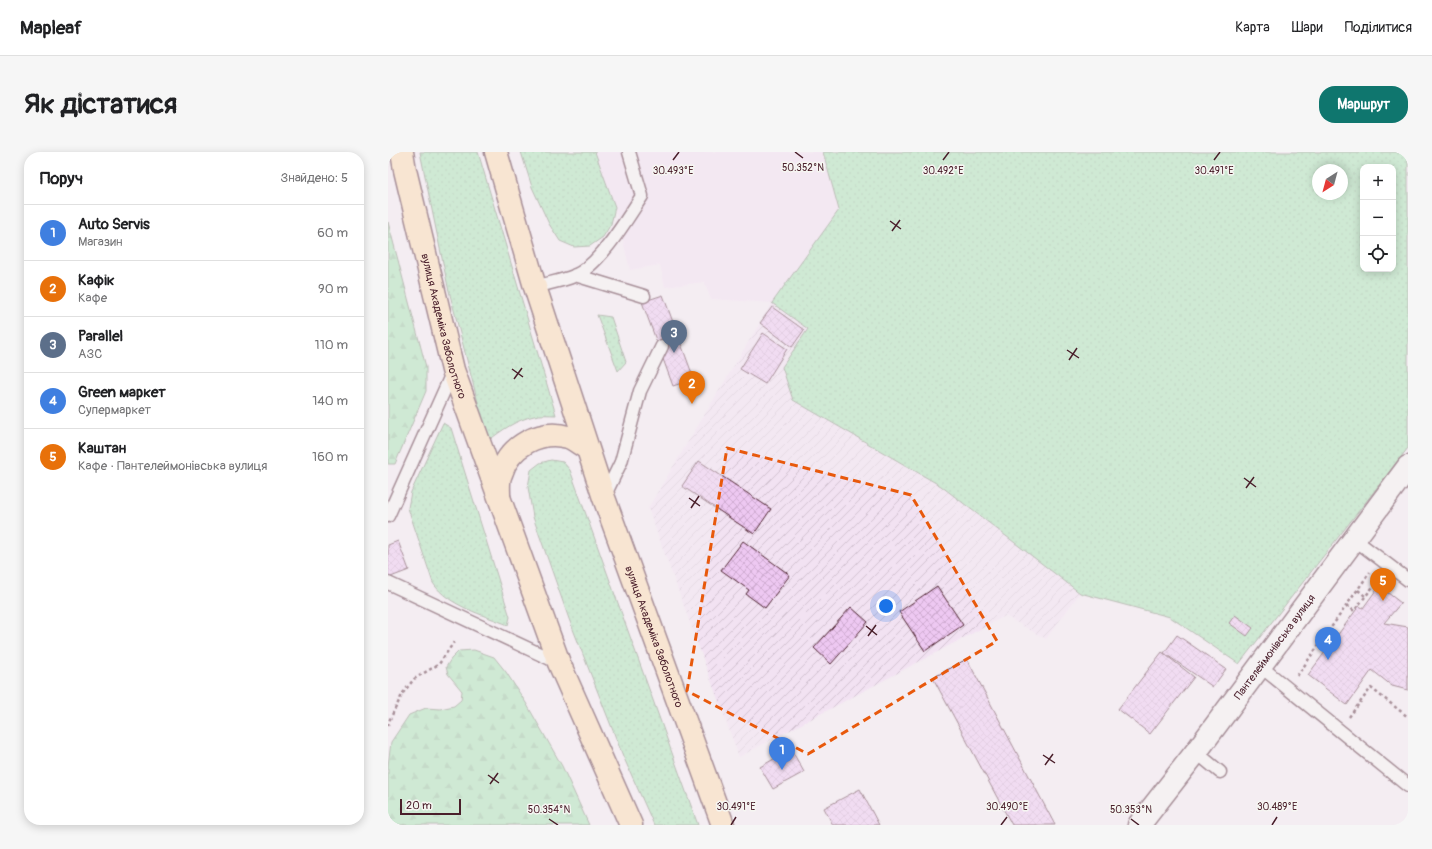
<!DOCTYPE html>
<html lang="uk">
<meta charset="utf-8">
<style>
body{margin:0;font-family:Pangolin,sans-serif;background:#f6f6f6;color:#202124}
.controls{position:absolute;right:12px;top:12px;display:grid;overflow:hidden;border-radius:8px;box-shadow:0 2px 10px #0003}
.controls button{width:36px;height:36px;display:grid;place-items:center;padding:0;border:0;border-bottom:1px solid #e0e0e0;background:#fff;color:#202124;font:20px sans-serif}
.compass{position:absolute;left:924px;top:12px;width:36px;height:36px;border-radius:50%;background:#fff;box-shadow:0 2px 10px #0003;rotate:216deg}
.scale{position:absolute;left:12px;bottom:10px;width:61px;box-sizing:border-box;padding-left:4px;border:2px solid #4a1f2b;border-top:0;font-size:11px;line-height:14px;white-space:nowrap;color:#4a1f2b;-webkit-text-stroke:3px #f6f6f2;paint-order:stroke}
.you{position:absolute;left:498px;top:454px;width:14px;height:14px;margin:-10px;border:3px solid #fff;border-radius:50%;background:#1a73e8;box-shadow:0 0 0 6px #1a73e833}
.badge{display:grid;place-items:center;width:26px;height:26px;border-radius:50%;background:#0f766e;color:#fff;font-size:13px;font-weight:700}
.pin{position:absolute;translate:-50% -33px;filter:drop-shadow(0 1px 2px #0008)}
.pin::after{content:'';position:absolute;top:21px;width:14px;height:12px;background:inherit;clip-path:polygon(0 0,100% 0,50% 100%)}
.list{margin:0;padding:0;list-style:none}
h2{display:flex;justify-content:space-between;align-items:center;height:52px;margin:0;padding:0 16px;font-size:17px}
h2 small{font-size:13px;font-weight:400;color:#757577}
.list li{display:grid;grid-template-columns:26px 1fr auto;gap:12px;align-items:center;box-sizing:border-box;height:56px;padding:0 16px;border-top:1px solid #e0e0e0}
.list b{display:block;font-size:15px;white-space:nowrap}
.list p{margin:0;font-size:13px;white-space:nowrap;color:#757577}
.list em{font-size:13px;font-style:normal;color:#757577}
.icon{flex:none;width:22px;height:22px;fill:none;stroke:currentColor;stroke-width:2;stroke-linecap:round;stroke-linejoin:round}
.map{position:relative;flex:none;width:1020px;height:673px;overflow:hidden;border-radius:16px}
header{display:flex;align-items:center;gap:24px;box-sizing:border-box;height:56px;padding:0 20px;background:#fff;border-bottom:1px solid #e0e0e0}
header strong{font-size:19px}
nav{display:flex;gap:22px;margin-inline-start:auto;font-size:14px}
.intro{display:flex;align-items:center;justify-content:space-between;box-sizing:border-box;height:96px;padding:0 24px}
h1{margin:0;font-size:28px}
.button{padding:10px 18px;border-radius:16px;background:#0f766e;color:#fff;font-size:14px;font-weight:700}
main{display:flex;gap:24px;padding:0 24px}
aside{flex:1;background:#fff;border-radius:16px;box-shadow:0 2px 10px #0003}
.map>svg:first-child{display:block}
.built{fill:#f2e2f2}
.industrial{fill:url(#industrial-furrows)}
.grass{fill:url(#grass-dots);stroke:#76826d;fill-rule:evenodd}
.forest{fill:url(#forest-firs);stroke:#76826d}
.building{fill:url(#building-cross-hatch);stroke:#4a1f2b}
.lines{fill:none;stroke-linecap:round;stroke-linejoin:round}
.lane-casing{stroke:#4a1f2b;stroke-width:15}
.street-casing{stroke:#4a1f2b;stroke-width:25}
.highway-casing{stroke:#4a1f2b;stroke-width:25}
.path{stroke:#4a1f2b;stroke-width:2.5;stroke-dasharray:3 3;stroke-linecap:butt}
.lane{stroke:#f6f6f2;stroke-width:12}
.street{stroke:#f6f6f2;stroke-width:22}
.highway{stroke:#fcdcac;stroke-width:22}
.marked{fill:none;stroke:#e8590c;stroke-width:3;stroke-dasharray:8 5;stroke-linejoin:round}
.ticks{fill:none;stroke:#4a1f2b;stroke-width:1.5}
.labels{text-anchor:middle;stroke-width:3;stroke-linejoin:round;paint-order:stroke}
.street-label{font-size:11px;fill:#4a1f2b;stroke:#f6f6f2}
.ticks-label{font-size:10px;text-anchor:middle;fill:#4a1f2b;stroke:#f6f6f2;stroke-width:3;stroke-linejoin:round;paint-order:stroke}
</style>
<header>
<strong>Mapleaf</strong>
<nav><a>Карта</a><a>Шари</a><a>Поділитися</a></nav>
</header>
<div class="intro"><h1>Як дістатися</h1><a class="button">Маршрут</a></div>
<main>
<aside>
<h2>Поруч<small>Знайдено: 5</small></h2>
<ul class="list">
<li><span class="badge" style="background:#3f7fe0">1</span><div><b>Auto Servis</b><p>Магазин</p></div><em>60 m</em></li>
<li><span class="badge" style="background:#e8710a">2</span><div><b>Кафік</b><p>Кафе</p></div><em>90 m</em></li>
<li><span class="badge" style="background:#5c6f8a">3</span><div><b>Parallel</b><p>АЗС</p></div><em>110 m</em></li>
<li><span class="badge" style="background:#3f7fe0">4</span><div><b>Green маркет</b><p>Супермаркет</p></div><em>140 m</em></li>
<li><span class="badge" style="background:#e8710a">5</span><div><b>Каштан</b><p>Кафе · Пантелеймонівська вулиця</p></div><em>160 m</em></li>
</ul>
</aside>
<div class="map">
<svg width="1020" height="673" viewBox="0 0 1020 673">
<defs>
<pattern id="industrial-furrows" width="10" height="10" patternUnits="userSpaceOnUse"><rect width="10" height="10" fill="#f2e2f2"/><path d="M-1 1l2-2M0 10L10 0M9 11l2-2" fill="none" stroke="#d1c1d0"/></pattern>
<pattern id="grass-dots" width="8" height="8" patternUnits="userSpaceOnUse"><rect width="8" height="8" fill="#a2e5af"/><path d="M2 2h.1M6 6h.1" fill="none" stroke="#8dc497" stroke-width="1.8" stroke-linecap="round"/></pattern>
<pattern id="forest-firs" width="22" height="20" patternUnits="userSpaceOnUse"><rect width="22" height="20" fill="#a2e5af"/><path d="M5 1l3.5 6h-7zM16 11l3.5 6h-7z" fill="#8dc497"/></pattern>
<pattern id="building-cross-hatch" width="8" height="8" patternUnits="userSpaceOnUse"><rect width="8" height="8" fill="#eec8f2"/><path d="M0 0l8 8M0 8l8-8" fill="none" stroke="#ceabd0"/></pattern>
</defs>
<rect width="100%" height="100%" fill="#f4edf2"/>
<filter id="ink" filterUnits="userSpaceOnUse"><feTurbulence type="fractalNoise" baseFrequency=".025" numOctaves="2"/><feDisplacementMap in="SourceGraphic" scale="8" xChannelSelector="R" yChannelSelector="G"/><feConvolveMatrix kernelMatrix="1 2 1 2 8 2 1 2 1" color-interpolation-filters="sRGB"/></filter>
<g filter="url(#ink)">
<path class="built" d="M207 0H434L451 58 384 151 323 147 316 130 277 135 272 113 242 118 227 55Z"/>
<path class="industrial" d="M384 151 420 177 394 215 405 248 553 334 692 441 658 487 617 464 351 605 260 356Z"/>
<path class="grass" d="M32 0H90L168 263C161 263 153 262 146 264 128 268 114 278 100 289L60 135Z
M133 0H207L227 55 223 72 215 85 202 94 186 95 172 89 161 72 144 35Z
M435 0H1020V296L851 512 782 465 692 441 553 334 405 248 394 215 420 177 384 151 451 58ZM975 15H1005V117H975ZM930 18H954V42H930Z
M209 163 223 165 238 210 230 219Z
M55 271 63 276 122 465 120 473C96 463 60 454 45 431L20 356 23 340Z
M163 308 175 310 182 318 310 673H266L235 604 181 467 145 365 140 335 143 318 152 311Z"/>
<path class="forest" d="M0 70 38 215V239L7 312H0Z
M86 498 106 505 118 520 138 551 174 614 201 673H0V614L3 590 21 563 38 556 52 557 66 554 73 548 74 539 60 522 58 515 63 507 71 499Z"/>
<path class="building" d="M275 143 306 227 285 234 254 150Z
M384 155 416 178 404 195 372 171Z
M375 181 399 197 377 232 352 217Z
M311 309 383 357 366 382 294 334Z
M10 389 21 418 0 426V393Z
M355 389 402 423 377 456 358 442 361 438 333 418Z
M549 434 575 473 537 499 511 460Z
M991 434 1013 451 996 471 1020 475V538L1004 534 984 518 959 553 920 523 971 454 975 456Z
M463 455 480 470 443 512 426 496Z
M847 463 865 476 859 484 841 471Z
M789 483 838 517 825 535 776 501Z
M774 500 806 525 762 582 730 557Z
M579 507 667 673H624L545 526Z
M403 597 416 620 385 637 372 615Z
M472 637 491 673H445L436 656Z"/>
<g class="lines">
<defs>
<path id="lane" d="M187 123 256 144
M147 135C160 131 174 129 186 124 212 113 238 68 254 44L241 0
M216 345 233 310 252 239 274 194
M0 364 65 219
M966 387 1020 428
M0 431 171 511
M872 514 1020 634
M808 600 832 620"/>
<g id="street">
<path id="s1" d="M751 673 808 600 1020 315"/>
</g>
<g id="highway">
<path id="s2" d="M14 0 17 18 65 218 171 511 243 673"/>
<path id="s3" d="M108 0 147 135 216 346 335 673"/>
<path d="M111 343C111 337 110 328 113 322 121 294 152 277 180 285 186 287 193 293 199 296"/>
</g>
</defs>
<use href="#lane" class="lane-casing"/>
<use href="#street" class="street-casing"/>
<use href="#highway" class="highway-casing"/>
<path class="path" d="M970 438 977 444
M959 453 966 459 991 427
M909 524 982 420
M961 565 983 536 1020 565
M0 574 1 569 15 541 26 527 51 512 66 490"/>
<use href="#lane" class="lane"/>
<use href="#street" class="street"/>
<use href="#highway" class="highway"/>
</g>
</g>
<path d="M0 0H1020V673H0ZM339 296 523 343 609 489 420 602 299 539Z" fill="#f4edf2" fill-opacity=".55" fill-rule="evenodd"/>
<path class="marked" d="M339 296 523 343 609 489 420 602 299 539Z"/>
<path class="ticks" d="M407 0 415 6M285 8 291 0M555 8 561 0M826 8 832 0M502 69 513 77M504 79 512 68M679 198 691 206M681 208 689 196M124 217 135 225M126 227 134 216M856 326 868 335M858 336 866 325M301 346 312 354M303 356 311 344M478 474 489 483M480 484 488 473M655 603 667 611M657 613 665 602M100 623 111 631M102 632 110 621M161 667 170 673M743 667 751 673M343 673 348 665M613 673 619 665M884 673 889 665"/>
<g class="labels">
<g class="street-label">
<text dy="4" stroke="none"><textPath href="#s2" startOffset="179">вулиця Академіка Заболотного</textPath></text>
<text dy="4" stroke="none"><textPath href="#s3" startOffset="510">вулиця Академіка Заболотного</textPath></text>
<text dy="4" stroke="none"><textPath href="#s1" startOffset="224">Пантелеймонівська вулиця</textPath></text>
</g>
</g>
<g class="ticks-label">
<text x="415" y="19">50.352°N</text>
<text x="555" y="22">30.492°E</text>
<text x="826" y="22">30.491°E</text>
<text x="285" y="22">30.493°E</text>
<text x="348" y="658">30.491°E</text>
<text x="619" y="658">30.490°E</text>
<text x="889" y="658">30.489°E</text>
<text x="161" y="661">50.354°N</text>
<text x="743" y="661">50.353°N</text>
</g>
</svg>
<div class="controls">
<button>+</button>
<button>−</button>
<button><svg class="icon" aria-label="locate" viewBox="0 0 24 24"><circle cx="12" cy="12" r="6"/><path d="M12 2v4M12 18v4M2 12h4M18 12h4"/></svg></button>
</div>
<svg class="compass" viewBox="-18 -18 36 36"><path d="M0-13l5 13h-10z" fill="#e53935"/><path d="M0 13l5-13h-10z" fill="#757577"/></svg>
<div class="scale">20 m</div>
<div class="you"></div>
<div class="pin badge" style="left:394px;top:618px;background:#3f7fe0">1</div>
<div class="pin badge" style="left:304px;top:252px;background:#e8710a">2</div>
<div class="pin badge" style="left:286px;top:201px;background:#5c6f8a">3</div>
<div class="pin badge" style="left:940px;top:508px;background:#3f7fe0">4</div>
<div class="pin badge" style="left:995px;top:449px;background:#e8710a">5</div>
</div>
</main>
